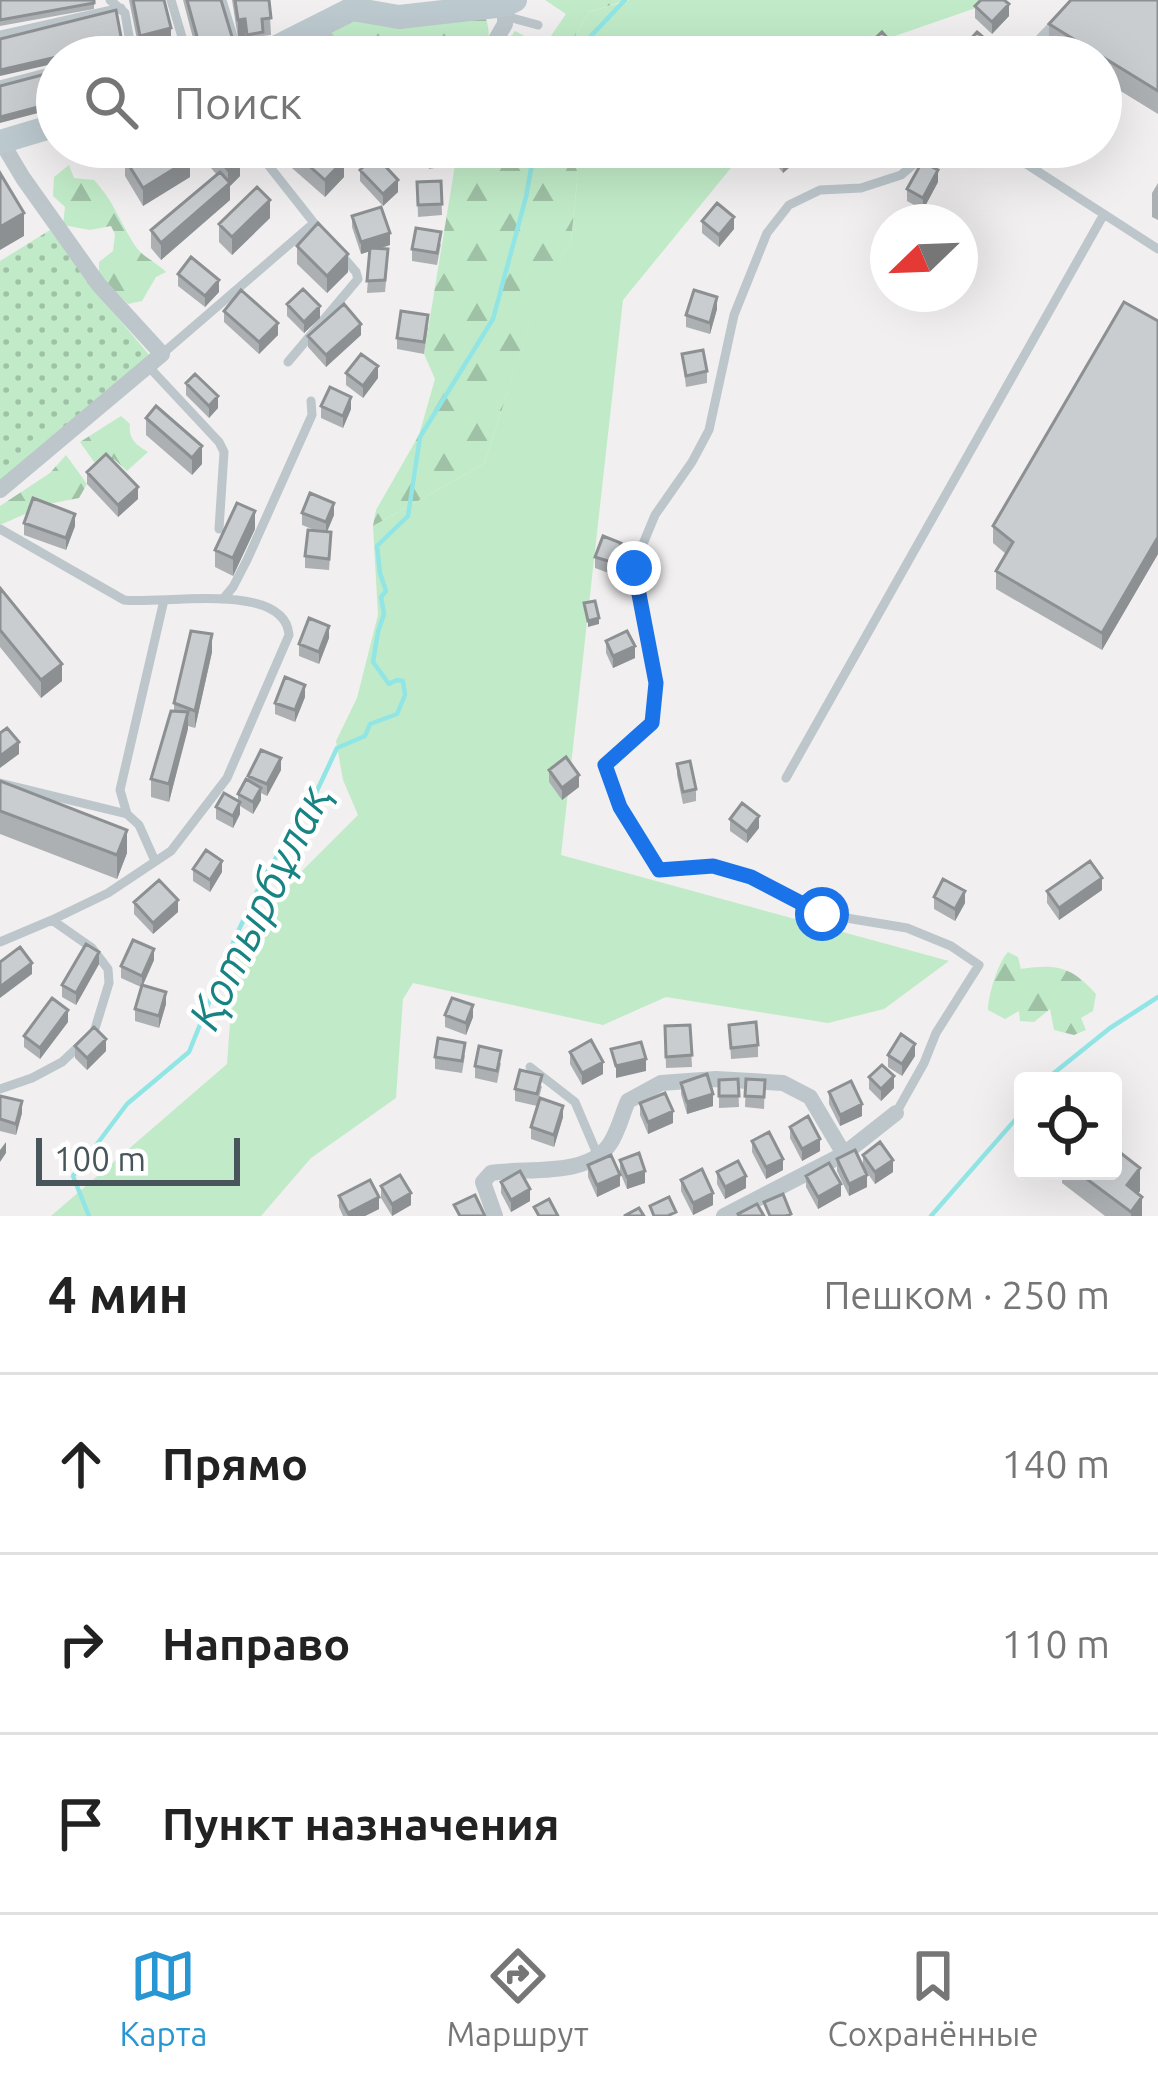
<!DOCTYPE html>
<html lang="ru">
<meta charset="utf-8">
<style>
body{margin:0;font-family:Ubuntu,sans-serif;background:#f2f2f2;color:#222}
.controls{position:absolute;right:36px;bottom:36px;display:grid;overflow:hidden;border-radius:12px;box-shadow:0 12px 48px #0002}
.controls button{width:108px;height:108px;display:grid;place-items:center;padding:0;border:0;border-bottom:3px solid #e0e0e0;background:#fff;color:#222;font:60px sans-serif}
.compass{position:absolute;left:870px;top:204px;width:108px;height:108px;border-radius:50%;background:#fff;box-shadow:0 12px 48px #0002;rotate:247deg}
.scale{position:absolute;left:36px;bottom:30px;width:204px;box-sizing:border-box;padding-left:12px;border:6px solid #48565b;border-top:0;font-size:33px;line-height:42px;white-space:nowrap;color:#48565b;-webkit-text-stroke:9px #fff;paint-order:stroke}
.stop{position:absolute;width:36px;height:36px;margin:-27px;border:9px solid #1a73e8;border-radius:50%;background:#fff}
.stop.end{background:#1a73e8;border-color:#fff;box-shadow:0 3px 12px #0008}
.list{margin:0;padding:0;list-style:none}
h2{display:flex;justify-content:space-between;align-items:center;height:156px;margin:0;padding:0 48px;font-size:51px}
h2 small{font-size:39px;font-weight:400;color:#767676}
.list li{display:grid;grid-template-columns:78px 1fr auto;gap:36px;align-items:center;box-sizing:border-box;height:180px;padding:0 48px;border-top:3px solid #e0e0e0}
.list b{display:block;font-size:45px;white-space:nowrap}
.list em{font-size:39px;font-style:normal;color:#767676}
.icon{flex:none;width:66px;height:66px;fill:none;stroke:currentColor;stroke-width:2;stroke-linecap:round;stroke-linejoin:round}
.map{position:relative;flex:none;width:1158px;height:1216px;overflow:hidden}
.search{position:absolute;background:#fff;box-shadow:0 12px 48px #0002;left:36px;right:36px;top:36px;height:132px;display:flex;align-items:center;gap:30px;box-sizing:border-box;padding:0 42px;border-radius:66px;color:#767676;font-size:45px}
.sheet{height:696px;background:#fff}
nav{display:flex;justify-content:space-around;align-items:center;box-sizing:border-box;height:168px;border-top:3px solid #e0e0e0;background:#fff;font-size:33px;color:#767676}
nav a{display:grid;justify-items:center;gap:6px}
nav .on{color:#2796d3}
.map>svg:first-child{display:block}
.green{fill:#c1ebc8}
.forest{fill:url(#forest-firs)}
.park{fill:url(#park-dots)}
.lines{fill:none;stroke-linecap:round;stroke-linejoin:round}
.stream{stroke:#91e5e5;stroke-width:4.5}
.lane{stroke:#bcc6cb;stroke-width:9}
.street{stroke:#bcc6cb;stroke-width:16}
.secondary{stroke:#bcc9cf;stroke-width:24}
.wall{fill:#adb0b3}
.shaded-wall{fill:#8d9092}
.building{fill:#c9cdd0;stroke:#8d9092;stroke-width:3}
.route{stroke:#1a73e8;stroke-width:15}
.labels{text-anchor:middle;stroke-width:9;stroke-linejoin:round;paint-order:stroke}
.water-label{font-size:45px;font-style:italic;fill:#178383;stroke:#fff}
</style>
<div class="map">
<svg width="1158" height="1216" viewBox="0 0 1158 1216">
<defs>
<pattern id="forest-firs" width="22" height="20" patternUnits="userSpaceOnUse" patternTransform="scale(3)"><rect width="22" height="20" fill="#c1ebc8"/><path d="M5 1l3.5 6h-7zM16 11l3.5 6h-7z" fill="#9fc1a5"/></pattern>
<pattern id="park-dots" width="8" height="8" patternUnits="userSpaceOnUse" patternTransform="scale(3)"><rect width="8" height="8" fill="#c1ebc8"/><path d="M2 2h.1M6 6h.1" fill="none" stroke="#9fc1a5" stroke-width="1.8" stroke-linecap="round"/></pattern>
</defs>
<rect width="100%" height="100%" fill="#f1efef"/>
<path class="green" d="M629 0H999L834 57H563L589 12Z
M567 147H748L623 300 561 855 949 961 884 1009 828 1023 666 997 603 1025 413 983 403 999 396 1098 311 1158 261 1216H51L227 1064 235 954 299 874 358 815 343 780 336 741 357 698 378 615 373 526 484 464 541 290 571 241 578 173Z"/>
<path class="forest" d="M545 0H627L589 12 563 57H495L515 31 544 46 566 14Z
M486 19C491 34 489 44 479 57H348L327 31 346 21Z
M452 147H567L578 173 571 241 541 291 484 464 373 526 376 510 419 435 435 379 424 354 455 165Z
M69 165 74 178 94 180C114 201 120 223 136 247 143 257 156 262 166 272L156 277 142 301 128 304 99 275V262L113 251 115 234 111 226 90 230 63 225 65 207 53 196 54 177Z
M121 416 130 424C128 439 136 445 148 452L127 471 114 459 106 466 94 462 80 442Z
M66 455 87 484 79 498 48 504 0 525V506L50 473Z
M1008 952 1018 957 1021 969C1056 964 1071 966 1096 994L1093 1011 1081 1018 1086 1030 1074 1035 1054 1030 1050 1009 1034 1022 1020 1021 1019 1011 1005 1019 988 1010C988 996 998 962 1008 952Z"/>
<path class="park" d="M50 230 102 299 151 357 0 481V261Z"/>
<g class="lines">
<path class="stream" d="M578 57 589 38 625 0
M1044 1081 1110 1028 1158 997
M89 1216 73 1176 127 1104 189 1052 235 938 264 877 315 795 337 748 365 736 370 724 397 714 405 695 403 681 397 680 389 684 373 662 378 632 384 614 381 597 386 591 380 573 377 546 408 516 420 437 493 319 526 197 535 147
M931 1216 1023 1111"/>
<path class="lane" d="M171 0 188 57
M222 0 235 43 242 57
M505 16 538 25
M0 35 121 8
M106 57 131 48 125 13 110 0
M1022 57 1056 22
M0 85 57 70
M254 147 314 223
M1000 147 1158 249
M162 354 314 223 320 230
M288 362 358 279 356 272 343 257
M148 366 219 442 224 452 219 529
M0 529 124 600C161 605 285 580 289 635L227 778 171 851 108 893 52 920
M223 599 233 587 247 560 312 415 311 401
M786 778 1104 214
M0 783 127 814 139 825 155 861
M127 814 120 790 164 600
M0 942 52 920 92 948 108 969 109 983 94 1032 62 1062 32 1078 0 1089
M530 1067 575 1102 598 1156
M896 1113 924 1063 936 1033 979 965 951 946 907 928 822 914 751 877 713 866 659 870 619 807 605 765 652 723 656 683 633 568 655 515 692 462 709 430 734 315 767 233 789 205 820 190 861 188 901 175 934 147"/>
<path class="street" d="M316 26 340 57
M486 57 505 24V5
M0 490 162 354 99 285 23 178 1 141
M495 1216 483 1182 491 1173C525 1167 586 1178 609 1145 618 1133 622 1114 628 1101L661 1083 716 1079 783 1083 810 1097 844 1154
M724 1216 844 1154 896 1113"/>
<path class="secondary" d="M257 57 352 9 399 17 505 5 515 0
M0 142 57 125"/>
</g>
<path class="wall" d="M0 0H94V9L0 26Z
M129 0H164L171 28 139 49Z
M183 0H221L233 57H198Z
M232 0H269L271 35 263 36V50L247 52 245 36 238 38Z
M1158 0V114L1101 79V57H1065L1049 47V24Z
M975 6 1009 16 992 34 975 18Z
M869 44 900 57H870Z
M965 45 991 56 965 57Z
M193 147H230L240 176 230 186V200L161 260 151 248V230L217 175Z
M268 147H329L344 177 325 197Z
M425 147H454L455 164 429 169Z
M768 147H797L798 160 783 173 768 155Z
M125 159 190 177 143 206 125 176Z
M360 170 398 192 383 206 360 181Z
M441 181 442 215 418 217 417 182Z
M938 182 923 210 907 201V189Z
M1158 183V220L1152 217V193Z
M352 216 390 245 379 249 388 261 385 292 367 293 370 251 361 254 352 227Z
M270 218 232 255 219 242V224Z
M702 221 734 229 719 247 702 233Z
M441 244 437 265 412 261V249Z
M297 246 348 272 327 293 297 264Z
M178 274 219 292 205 307 178 286Z
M287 304 320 318 304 333 287 316Z
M717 309 710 334 686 327V315Z
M224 311 278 335 259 354 224 322Z
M1158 321V554L1102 650 996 589V571L1006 554 993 543V526Z
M428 327 424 354 397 349V338Z
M361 335 326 367 308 347V336Z
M682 354 707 371V383L686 387Z
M346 373 378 378 363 398 346 385Z
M186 383 218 408 209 418 186 395Z
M321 406 351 409 343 428 321 418Z
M146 418 202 464 192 475 146 435Z
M87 472 138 499 118 517 87 484Z
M302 513 334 515 327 532 331 544 329 570 305 568V556L317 531 302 525Z
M24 523 75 526 66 550 24 535Z
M255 529 233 576 215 567V550Z
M621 555 614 575 595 568V557Z
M0 588 62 681 41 698 0 647Z
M329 638 319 664 299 656V644Z
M606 641 635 658 613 668 606 653Z
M212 652 195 728 188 726 169 802 151 797V779L174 711V703Z
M305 697 295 722 275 714V703Z
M677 764 696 789V801L683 804 677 775Z
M281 770 267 796 261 793V800L253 814 240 806V814L233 828 216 819V807L238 801V794L248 780V776Z
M549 770 579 787 562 800 549 782Z
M0 781 127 853 117 879 0 834Z
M730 819 759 828 747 843 730 831Z
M193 869 222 872 210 892 193 881Z
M1102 890 1059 920 1047 903V891Z
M934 897 965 903 955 921 934 909Z
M134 902 178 912 153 934 134 914Z
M154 960 143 985 166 1004 159 1028 135 1021V1009L141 987 121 978V966Z
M99 964 76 1005 62 997V985Z
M445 1015 473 1017 466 1035 445 1027Z
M68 1022 40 1059 24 1047V1036Z
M690 1025 692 1067 666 1068 665 1026Z
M729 1025 758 1045V1057L731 1059Z
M75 1046 106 1051 87 1070 75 1058Z
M570 1052 603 1074 582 1085 570 1064Z
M465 1055 462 1073 435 1069V1057Z
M888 1055 915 1056 902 1076 888 1067Z
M501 1063 497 1083 475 1078V1066Z
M869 1077 894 1088 881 1101 869 1089Z
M738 1079 739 1107 719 1108V1080Z
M746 1079 765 1080 764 1109 745 1107Z
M681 1083 713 1106 687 1114 681 1094Z
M542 1086 537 1106 563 1117 554 1147 531 1139V1127L537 1106 515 1101V1089Z
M829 1092 862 1116 840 1126 829 1104Z
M0 1096 22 1113 16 1135 0 1131Z
M640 1103 673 1123 648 1134 640 1115Z
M790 1127 820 1151 802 1161 790 1138Z
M752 1141 783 1170 766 1179 752 1152Z
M863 1155 893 1172 875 1184 864 1168 867 1187 849 1196 837 1171V1159L863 1166Z
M620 1160 645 1183 627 1189 620 1172Z
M588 1165 620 1186 597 1197 588 1177Z
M1062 1171H1113L1140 1191 1138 1194 1142 1216H1105L1062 1183Z
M717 1172 746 1188 725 1199 717 1184Z
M806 1176 841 1196 818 1209 806 1187Z
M681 1180 713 1205 693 1215 681 1191Z
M501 1182 530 1201 511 1212 501 1193Z
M381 1186 411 1205 392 1216 381 1198Z
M339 1196 379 1209 365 1216H343L339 1207Z"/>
<path class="shaded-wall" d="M1009 4V16L992 34V22Z
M245 19V36L238 38V20Z
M171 28V46L140 54V36Z
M233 40V57H201V51Z
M122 42V47L81 57H57V63L0 76V70Z
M991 44 990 57H979Z
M57 102V108L0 123V117Z
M798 148V160L783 173V161Z
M240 158V176L230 186V200L161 260V243L228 184V170Z
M190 159V177L143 206V188Z
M344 160V177L325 197V180Z
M938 170V182L923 210V198Z
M398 180V192L383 206V194Z
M270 200V218L232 255V237Z
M24 213V236L0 250V227Z
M734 217V229L719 247V235Z
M390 233V245L361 254V242Z
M348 254V272L327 293V276Z
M219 280V292L205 307V296Z
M717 297V309L710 334V323Z
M320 306V318L304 333V322Z
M278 323V335L259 354V342Z
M361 324V335L326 367V355Z
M378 366V378L363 398V386Z
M218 396V408L209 418V406Z
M351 397V409L343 428V416Z
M202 446V464L192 475V458Z
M138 487V499L118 517V505Z
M334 503V515L326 534V522Z
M255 511V529L233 576V558Z
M75 514V526L66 550V538Z
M1158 537V554L1102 650V633Z
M621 543V555L614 575V563Z
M599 618V624L588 627V621Z
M329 626V638L319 664V652Z
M212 634V652L195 728V711Z
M635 646V658L613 668V656Z
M62 664V681L41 698V680Z
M305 685V697L295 722V710Z
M188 712V729L169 802V784Z
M19 742V754L0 768V756Z
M281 758V770L267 796V784Z
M579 775V787L562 800V788Z
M261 788V800L253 814V802Z
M240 802V814L233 828V816Z
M759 816V828L747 843V832Z
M127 830V853L117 879V855Z
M222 861V872L210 892V880Z
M1102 878V890L1059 920V908Z
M965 891V903L955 921V909Z
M178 900V912L153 934V923Z
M154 949V960L142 987V976Z
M99 952V964L76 1005V993Z
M32 963V974L0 998V987Z
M166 992V1004L159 1028V1016Z
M473 1005V1017L466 1035V1023Z
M68 1010V1022L40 1059V1048Z
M106 1039V1051L87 1070V1058Z
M915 1044V1056L902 1076V1064Z
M646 1059V1071L616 1078V1066Z
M603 1062V1074L582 1085V1073Z
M894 1076V1088L881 1101V1089Z
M713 1094V1106L687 1114V1102Z
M22 1101V1113L16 1135V1124Z
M862 1104V1116L840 1126V1115Z
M563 1106V1117L554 1147V1135Z
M673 1111V1123L648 1134V1122Z
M820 1139V1151L802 1161V1149Z
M6 1142V1153L0 1162V1150Z
M783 1159V1170L766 1179V1167Z
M893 1160V1172L875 1184V1172Z
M1140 1168V1191L1127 1208V1185Z
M645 1171V1183L627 1189V1177Z
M620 1175V1186L597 1197V1185Z
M867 1175V1187L849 1196V1184Z
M746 1176V1188L725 1199V1187Z
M841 1184V1196L818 1209V1197Z
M530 1189V1201L511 1212V1200Z
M411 1193V1205L392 1216V1204Z
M713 1193V1205L693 1215V1203Z
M379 1197V1209L365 1216H348V1213Z
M1142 1197V1216H1131V1212Z"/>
<path class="building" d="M0 0H94V3L0 20Z
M133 0H164L171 28 140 36Z
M187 0H221L233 40 201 51Z
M235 0H269L271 18 262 19 263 32 247 35 245 19 238 20Z
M981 0H1004L1009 4 992 22 975 6Z
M1071 0H1158V91L1049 24Z
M116 10 122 42 0 70V39Z
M882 32 900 52 894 57H881L869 44Z
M977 32 991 44 979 57 965 45Z
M180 38 182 57H108Z
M280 50 284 57H270Z
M57 71V102L0 117V86Z
M144 147H183L190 159 143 188 125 159Z
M208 147H230L240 158 228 170Z
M288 147H329L344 160 325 180Z
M427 147H454L455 153 429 157Z
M771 147H797L798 148 783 161Z
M375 155 398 180 383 194 360 170Z
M922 162 938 170 923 198 907 189Z
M220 172 230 183 161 243 151 230Z
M0 173 24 213 0 227Z
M441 181 442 204 418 205 417 182Z
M257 187 270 200 232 237 219 224Z
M717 203 734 217 719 235 702 221Z
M381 207 390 233 361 242 352 216Z
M318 223 348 254 327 276 297 246Z
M416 228 441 232 437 253 412 249Z
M370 248 388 249 385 280 367 281Z
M191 257 219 280 205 296 178 274Z
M303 289 320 306 304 322 287 304Z
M241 290 278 323 259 342 224 311Z
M694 290 717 297 710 323 686 315Z
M1124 302 1158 321V537L1102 633 996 571 1013 542 993 526Z
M344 304 361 324 326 355 308 336Z
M401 311 428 315 424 342 397 338Z
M703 350 707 371 686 376 682 354Z
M361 354 378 366 363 386 346 373Z
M195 374 218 396 209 406 186 383Z
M330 387 351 397 343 416 321 406Z
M156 406 202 446 192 458 146 418Z
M106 454 138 487 118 505 87 472Z
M310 493 334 503 326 522 302 513Z
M33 498 75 514 66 538 24 523Z
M237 503 255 511 233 558 215 550Z
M308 530 331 532 329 559 305 556Z
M603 536 621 543 614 563 595 557Z
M0 588 62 664 41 680 0 630Z
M595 601 599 618 588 621 584 603Z
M309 618 329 626 319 652 299 644Z
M191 631 212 634 195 711 174 703Z
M627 631 635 646 613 656 606 641Z
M285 677 305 685 295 710 275 703Z
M171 711 188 712 169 784 151 779Z
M7 728 19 742 0 756V733Z
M261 750 281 758 267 784 248 776Z
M566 757 579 775 562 788 549 770Z
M690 761 696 789 683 792 677 764Z
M246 779 261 788 253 802 238 794Z
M0 781 127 830 117 855 0 811Z
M224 793 240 802 233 816 216 807Z
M742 803 759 816 747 832 730 819Z
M206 850 222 861 210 880 193 869Z
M1090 861 1102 878 1059 908 1047 891Z
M943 879 965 891 955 909 934 897Z
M159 880 178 900 153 923 134 902Z
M133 940 154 949 142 976 121 966Z
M86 944 99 952 76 993 62 985Z
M20 947 32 963 0 987V962Z
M142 985 166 992 159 1016 135 1009Z
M52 998 68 1010 40 1048 24 1036Z
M452 998 473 1005 466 1023 445 1015Z
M756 1022 758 1045 731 1048 729 1025Z
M690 1025 692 1055 666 1057 665 1026Z
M94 1027 106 1039 87 1058 75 1046Z
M901 1034 915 1044 902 1064 888 1055Z
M438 1038 465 1043 462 1061 435 1057Z
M591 1040 603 1062 582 1073 570 1052Z
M641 1042 646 1059 616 1066 611 1049Z
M479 1046 501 1051 497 1071 475 1066Z
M882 1065 894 1076 881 1089 869 1077Z
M520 1070 542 1075 537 1094 515 1089Z
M707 1074 713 1094 687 1102 681 1083Z
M738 1079 739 1096H719V1080Z
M746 1079 765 1080 764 1097 745 1096Z
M851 1081 862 1104 840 1115 829 1092Z
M665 1093 673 1111 648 1122 640 1103Z
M0 1096 22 1101 16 1124 0 1119Z
M540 1098 563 1106 554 1135 531 1127Z
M808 1116 820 1139 802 1149 790 1127Z
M769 1132 783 1159 766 1167 752 1141Z
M880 1142 893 1160 875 1172 863 1155Z
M1113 1147 1140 1168 1127 1185 1142 1197 1131 1212 1076 1171H1113Z
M855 1150 867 1175 849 1184 837 1159Z
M639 1153 645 1171 627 1177 620 1160Z
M611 1155 620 1175 597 1185 588 1165Z
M738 1161 746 1176 725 1187 717 1172Z
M829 1163 841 1184 818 1197 806 1176Z
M702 1169 713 1193 693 1203 681 1180Z
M520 1171 530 1189 511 1200 501 1182Z
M400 1175 411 1193 392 1204 381 1186Z
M370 1180 379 1197 348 1213 339 1196Z
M783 1194 791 1214 786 1216H770L764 1202Z
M475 1195 485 1216H460L454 1205Z
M669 1197 676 1212 667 1216H654L650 1206Z
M549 1199 558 1216H539L534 1207Z
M757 1204 764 1216H739L738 1214Z
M639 1208 644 1216H624Z"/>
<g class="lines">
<path class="route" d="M634 568 656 683 652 723 605 765 620 807 659 870 713 866 751 877 822 914"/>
</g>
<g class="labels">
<g class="water-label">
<text transform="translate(259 907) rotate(-64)" y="16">Қотырбұлақ</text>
</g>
</g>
</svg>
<div class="controls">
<button><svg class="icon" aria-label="locate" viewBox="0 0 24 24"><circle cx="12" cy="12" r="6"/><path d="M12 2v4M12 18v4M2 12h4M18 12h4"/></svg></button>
</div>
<svg class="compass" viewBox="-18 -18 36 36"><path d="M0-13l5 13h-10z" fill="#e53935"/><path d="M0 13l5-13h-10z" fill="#767676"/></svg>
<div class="scale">100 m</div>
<div class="stop" style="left:822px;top:914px"></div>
<div class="stop end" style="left:634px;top:568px"></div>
<div class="search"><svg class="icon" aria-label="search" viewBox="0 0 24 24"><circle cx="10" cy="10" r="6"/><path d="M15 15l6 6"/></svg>Поиск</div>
</div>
<section class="sheet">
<h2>4 мин<small>Пешком · 250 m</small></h2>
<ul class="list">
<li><svg class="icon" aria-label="ahead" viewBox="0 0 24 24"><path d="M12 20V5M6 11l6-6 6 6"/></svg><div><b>Прямо</b></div><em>140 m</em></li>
<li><svg class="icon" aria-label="right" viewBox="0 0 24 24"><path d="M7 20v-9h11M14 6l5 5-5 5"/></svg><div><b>Направо</b></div><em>110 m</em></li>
<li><svg class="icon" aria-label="arrive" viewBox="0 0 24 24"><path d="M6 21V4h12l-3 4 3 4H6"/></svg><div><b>Пункт назначения</b></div></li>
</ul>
</section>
<nav>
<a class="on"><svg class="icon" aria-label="map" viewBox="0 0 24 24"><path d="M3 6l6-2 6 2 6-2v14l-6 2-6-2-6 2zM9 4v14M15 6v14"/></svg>Карта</a>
<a><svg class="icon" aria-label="directions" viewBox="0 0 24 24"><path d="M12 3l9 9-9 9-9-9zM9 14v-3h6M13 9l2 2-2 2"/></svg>Маршрут</a>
<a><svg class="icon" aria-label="saved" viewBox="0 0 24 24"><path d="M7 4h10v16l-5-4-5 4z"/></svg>Сохранённые</a>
</nav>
